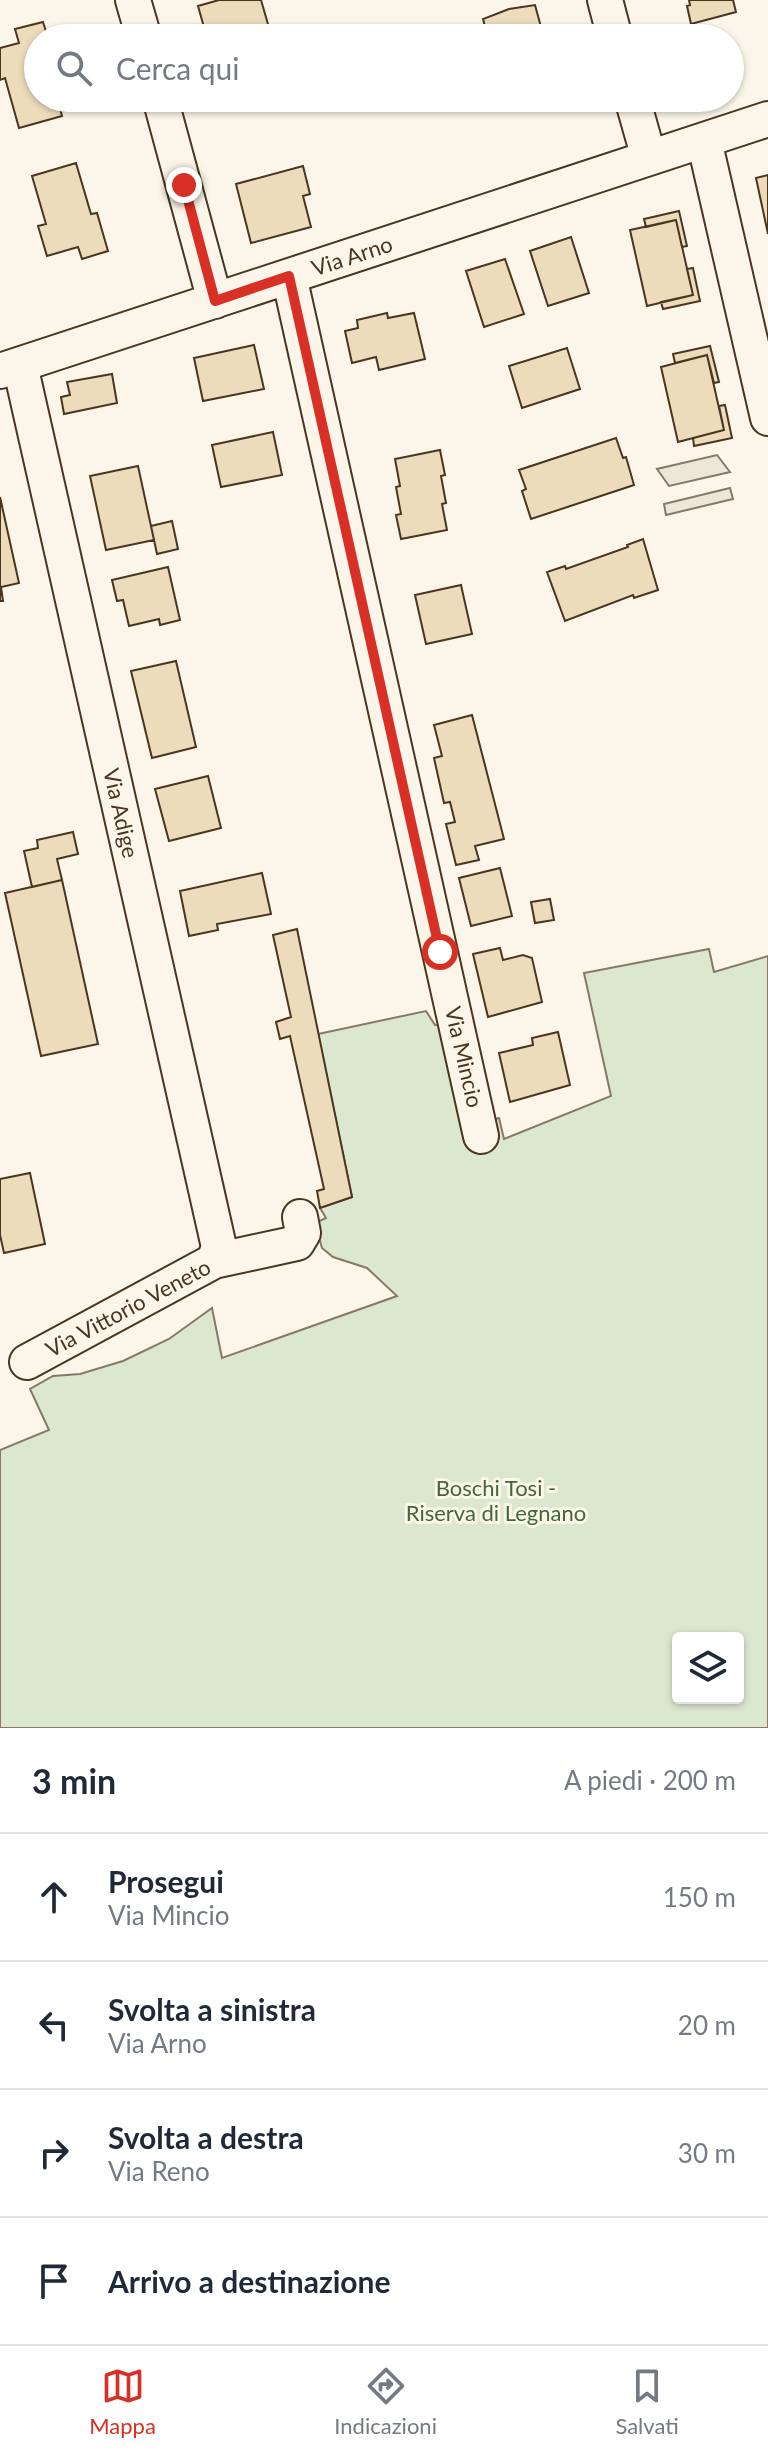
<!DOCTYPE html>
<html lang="it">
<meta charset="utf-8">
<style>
body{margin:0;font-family:Lato,sans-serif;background:#f2f2f3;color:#1f2937}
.controls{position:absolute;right:24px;bottom:24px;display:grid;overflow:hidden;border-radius:8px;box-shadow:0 2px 6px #0004}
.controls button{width:72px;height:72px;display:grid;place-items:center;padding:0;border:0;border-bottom:2px solid #e0e1e3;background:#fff;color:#1f2937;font:40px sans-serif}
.stop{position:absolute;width:24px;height:24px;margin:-18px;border:6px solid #d93025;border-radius:50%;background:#fff}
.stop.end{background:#d93025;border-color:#fff;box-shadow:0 2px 8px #0008}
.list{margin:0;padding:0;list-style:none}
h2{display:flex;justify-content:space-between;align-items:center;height:104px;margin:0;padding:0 32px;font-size:34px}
h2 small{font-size:26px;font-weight:400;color:#747a83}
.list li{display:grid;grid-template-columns:52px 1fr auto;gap:24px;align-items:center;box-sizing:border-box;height:128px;padding:0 32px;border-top:2px solid #e0e1e3}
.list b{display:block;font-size:30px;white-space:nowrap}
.list p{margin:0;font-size:26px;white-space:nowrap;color:#747a83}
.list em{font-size:26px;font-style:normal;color:#747a83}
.icon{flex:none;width:44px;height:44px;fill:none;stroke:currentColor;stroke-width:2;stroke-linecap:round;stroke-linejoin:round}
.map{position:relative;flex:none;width:768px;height:1728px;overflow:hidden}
.search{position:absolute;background:#fff;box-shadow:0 2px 6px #0004;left:24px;right:24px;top:24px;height:88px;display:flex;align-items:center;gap:20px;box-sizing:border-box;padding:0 28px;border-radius:44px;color:#747a83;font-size:30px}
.sheet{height:616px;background:#fff}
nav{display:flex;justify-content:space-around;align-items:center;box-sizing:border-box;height:112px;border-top:2px solid #e0e1e3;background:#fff;font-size:22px;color:#747a83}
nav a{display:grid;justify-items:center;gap:4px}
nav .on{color:#d93025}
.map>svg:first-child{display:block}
.green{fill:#dce7d0;stroke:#887966;stroke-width:2;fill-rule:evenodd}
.parking{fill:#ede7d9;stroke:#887966;stroke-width:2}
.building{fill:#ecdcbc;stroke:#4a3520;stroke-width:2}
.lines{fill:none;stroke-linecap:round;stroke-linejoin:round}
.minor-casing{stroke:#4a3520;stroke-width:38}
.minor{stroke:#fbf6e9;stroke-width:34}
.route{stroke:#d93025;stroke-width:10}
.labels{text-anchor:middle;stroke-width:6;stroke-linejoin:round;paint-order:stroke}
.street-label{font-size:22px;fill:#4a3520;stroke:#fbf6e9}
.park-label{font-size:22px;fill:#436837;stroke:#fbf6e9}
</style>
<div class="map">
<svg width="768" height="1728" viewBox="0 0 768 1728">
<rect width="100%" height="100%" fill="#fbf6e9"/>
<path class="green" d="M709 949 714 972 768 956V1728H0V1450L49 1430 30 1389 53 1376 80 1374 123 1361 169 1339 212 1308 222 1358 397 1296 367 1268 333 1257 322 1248 315 1223 326 1218 320 1208 352 1197 318 1034 426 1011 435 1025 443 1024 467 1126 499 1118 504 1139 611 1096 584 973ZM678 1638H738V1698H678Z"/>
<path class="parking" d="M717 455 730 472 669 486 657 469Z
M730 488 733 499 666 515 664 504Z"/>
<path class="building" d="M219 0H261L272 38H207L198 6Z
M689 0H733L736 12 691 24 687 6 690 5Z
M535 5 544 38H488L483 19 509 9Z
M43 22 48 38H38V98H57L62 116 19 128 5 78 0 80V48L19 43 15 29Z
M76 163 91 214 97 213 108 251 82 259 78 247 47 256 38 226 46 224 32 176Z
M303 166 310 194 303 196 311 227 251 243 236 184Z
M768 175V234L756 178Z
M679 211 687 246 682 247 676 220 646 227 644 219Z
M676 220 693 295 647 306 630 230Z
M571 237 589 293 548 306 530 251Z
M505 259 524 314 484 327 466 271Z
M693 268 700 301 663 309 661 302 693 295 687 269Z
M387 313 388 318 414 313 425 359 379 370 376 357 352 363 345 331 358 328 357 320Z
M254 345 264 389 203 401 194 358Z
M710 346 719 382 714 383 707 355 675 363 673 354Z
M567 348 580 389 522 408 509 366Z
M707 355 724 430 678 442 661 367Z
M112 374 117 403 64 414 61 397 70 395 67 382Z
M725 405 732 438 694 446 693 438 724 430 719 406Z
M273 432 282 475 221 487 212 445Z
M616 438 623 458 626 457 634 485 531 519 522 491 526 489 519 470Z
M440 450 445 475 441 476 446 503 442 504 447 530 401 539 396 515 401 514 396 487 400 486 395 459Z
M138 466 154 540 106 550 90 476Z
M0 497 19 583 1 587 3 601H0Z
M172 521 178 549 157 554 151 526Z
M643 539 658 590 634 598 633 595 565 621 547 572 565 566 566 569 628 547 627 545Z
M168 567 180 620 160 625 159 619 129 626 123 600 117 601 112 580Z
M461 585 472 634 426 644 415 595Z
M176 661 196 747 152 758 131 671Z
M472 715 504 839 475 846 479 860 456 865 446 824 455 822 450 802 444 803 434 758 442 756 434 725Z
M208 776 221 828 169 841 155 789Z
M73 832 78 854 57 859 62 880 32 887 24 851 38 848 37 840Z
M500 868 512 916 471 926 459 878Z
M262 873 271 914 217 924 218 930 189 936 180 891Z
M62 880 98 1044 41 1056 5 893Z
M550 899 554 920 535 923 531 902Z
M297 929 352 1197 320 1208 317 1191 324 1189 290 1036 280 1039 276 1022 291 1017 273 935Z
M500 948 503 960 523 955 532 958 542 1002 488 1017 473 954Z
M558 1032 570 1085 510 1102 499 1053 533 1045 532 1038Z
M30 1173 45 1244 4 1253 0 1235V1179Z"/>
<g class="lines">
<defs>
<path id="minor" d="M133 0 144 38
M605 0 615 38
M160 98 215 301
M632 98 649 158
M704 140 768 418
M289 276 481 1136
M20 365 219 1247 214 1261
M0 371 768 119
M27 1362 214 1261 297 1243 303 1233 300 1217"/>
</defs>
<use href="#minor" class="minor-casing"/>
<use href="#minor" class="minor"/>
</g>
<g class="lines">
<path class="route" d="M184 185 215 301 289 276 440 952"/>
</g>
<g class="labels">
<g class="street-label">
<text transform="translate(352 256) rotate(-18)" y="8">Via Arno</text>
<text transform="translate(121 813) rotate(77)" y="8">Via Adige</text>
<text transform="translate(464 1057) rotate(77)" y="8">Via Mincio</text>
<text transform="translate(128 1308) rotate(-28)" y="8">Via Vittorio Veneto</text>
</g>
<g class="park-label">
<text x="496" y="1496">Boschi Tosi -<tspan x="496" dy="25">Riserva di Legnano</tspan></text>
</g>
</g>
</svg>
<div class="controls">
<button><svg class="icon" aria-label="layers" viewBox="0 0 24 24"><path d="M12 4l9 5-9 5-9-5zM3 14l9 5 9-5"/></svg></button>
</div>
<div class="stop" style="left:440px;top:952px"></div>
<div class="stop end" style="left:184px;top:185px"></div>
<div class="search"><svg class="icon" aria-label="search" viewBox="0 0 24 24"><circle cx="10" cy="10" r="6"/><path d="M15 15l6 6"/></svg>Cerca qui</div>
</div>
<section class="sheet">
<h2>3 min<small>A piedi · 200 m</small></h2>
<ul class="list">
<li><svg class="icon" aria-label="ahead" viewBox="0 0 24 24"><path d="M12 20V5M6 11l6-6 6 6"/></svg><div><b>Prosegui</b><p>Via Mincio</p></div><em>150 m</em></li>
<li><svg class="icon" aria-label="left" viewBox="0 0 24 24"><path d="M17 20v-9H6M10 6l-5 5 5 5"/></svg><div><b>Svolta a sinistra</b><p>Via Arno</p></div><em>20 m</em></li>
<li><svg class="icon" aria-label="right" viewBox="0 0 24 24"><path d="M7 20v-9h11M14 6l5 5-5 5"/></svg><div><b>Svolta a destra</b><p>Via Reno</p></div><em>30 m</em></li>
<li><svg class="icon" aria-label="arrive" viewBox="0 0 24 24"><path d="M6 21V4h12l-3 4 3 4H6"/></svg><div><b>Arrivo a destinazione</b></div></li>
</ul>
</section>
<nav>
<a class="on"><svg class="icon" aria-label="map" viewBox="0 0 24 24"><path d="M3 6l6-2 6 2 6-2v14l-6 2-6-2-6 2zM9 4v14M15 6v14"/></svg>Mappa</a>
<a><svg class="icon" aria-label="directions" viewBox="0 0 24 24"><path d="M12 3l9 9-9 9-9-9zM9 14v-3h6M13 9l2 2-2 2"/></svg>Indicazioni</a>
<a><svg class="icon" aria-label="saved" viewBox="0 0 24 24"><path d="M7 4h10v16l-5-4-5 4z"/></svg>Salvati</a>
</nav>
